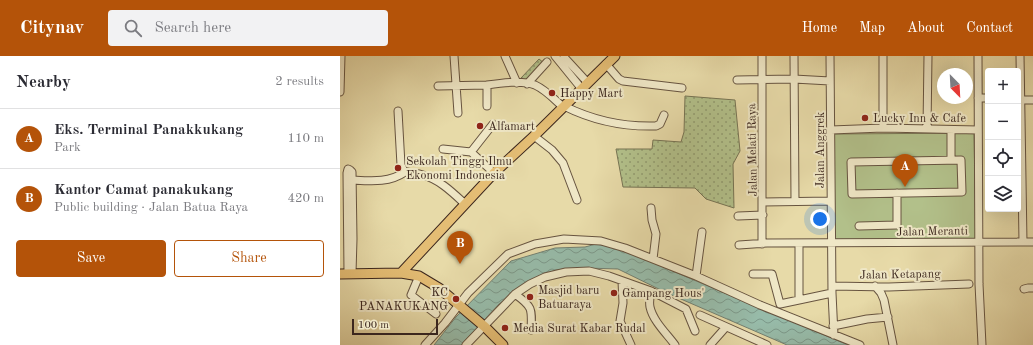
<!DOCTYPE html>
<meta charset="utf-8">
<style>
body{margin:0;font-family:"Old Standard TT",serif;background:#f2f2f3;color:#2b2b33}
.controls{position:absolute;right:12px;top:12px;display:grid;overflow:hidden;border-radius:4px;box-shadow:0 4px 16px #0002}
.controls button{width:36px;height:36px;display:grid;place-items:center;padding:0;border:0;border-bottom:1px solid #e1e1e2;background:#fff;color:#2b2b33;font:20px sans-serif}
.compass{position:absolute;left:597px;top:12px;width:36px;height:36px;border-radius:50%;background:#fff;box-shadow:0 4px 16px #0002;rotate:156deg}
.scale{position:absolute;left:12px;bottom:10px;width:86px;box-sizing:border-box;padding-left:4px;border:2px solid #3c271e;border-top:0;font-size:11px;line-height:14px;white-space:nowrap;color:#3c271e;-webkit-text-stroke:3px #efe7c6;paint-order:stroke}
.you{position:absolute;left:480px;top:163px;width:14px;height:14px;margin:-10px;border:3px solid #fff;border-radius:50%;background:#1a73e8;box-shadow:0 0 0 6px #1a73e833}
.badge{display:grid;place-items:center;width:26px;height:26px;border-radius:50%;background:#b45309;color:#fff;font-size:13px;font-weight:700}
.pin{position:absolute;translate:-50% -33px;filter:drop-shadow(0 1px 2px #0008)}
.pin::after{content:'';position:absolute;top:21px;width:14px;height:12px;background:inherit;clip-path:polygon(0 0,100% 0,50% 100%)}
.list{margin:0;padding:0;list-style:none}
h2{display:flex;justify-content:space-between;align-items:center;height:52px;margin:0;padding:0 16px;font-size:17px}
h2 small{font-size:13px;font-weight:400;color:#7c7c81}
.list li{display:grid;grid-template-columns:26px 1fr auto;gap:12px;align-items:center;box-sizing:border-box;height:60px;padding:0 16px;border-top:1px solid #e1e1e2}
.list b{display:block;font-size:15px;white-space:nowrap}
.list p{margin:0;font-size:13px;white-space:nowrap;color:#7c7c81}
.list em{font-size:13px;font-style:normal;color:#7c7c81}
.actions{display:flex;gap:8px;padding:12px 16px}
.actions a{flex:1;padding:9px 0;border:1px solid #b45309;border-radius:4px;text-align:center;font-size:14px;color:#b45309}
.actions .main{background:#b45309;color:#fff}
.icon{flex:none;width:22px;height:22px;fill:none;stroke:currentColor;stroke-width:2;stroke-linecap:round;stroke-linejoin:round}
.map{position:relative;flex:none;width:693px;height:289px;overflow:hidden}
header{display:flex;align-items:center;gap:24px;box-sizing:border-box;height:56px;padding:0 20px;background:#b45309;color:#fff}
header strong{font-size:19px}
nav{display:flex;gap:22px;margin-inline-start:auto;font-size:14px}
.search{width:280px;height:36px;background:#f2f2f3;display:flex;align-items:center;gap:10px;box-sizing:border-box;padding:0 14px;border-radius:4px;color:#7c7c81;font-size:15px}
main{display:flex}
aside{flex:1;background:#fff}
.map>svg:first-child{display:block}
.grass{fill:url(#grass-dots);stroke:#777454}
.park{fill:#b2c08a;stroke:#777454}
.water{fill:url(#water-waves);stroke:#738071}
.lines{fill:none;stroke-linecap:round;stroke-linejoin:round}
.minor-casing{stroke:#675440;stroke-width:9}
.major-casing{stroke:#3c271e;stroke-width:11}
.minor{stroke:#efe7c6;stroke-width:7}
.major{stroke:#e4bd74;stroke-width:9}
.poi-dot{fill:#8f2418;stroke:#efe7c6;stroke-width:1.5}
.labels{text-anchor:middle;stroke-width:4;stroke-linejoin:round;paint-order:stroke}
.poi-label{font-size:12px;fill:#3c271e;stroke:#efe7c6;text-anchor:start}
.street-label{font-size:12px;fill:#3c271e;stroke:#efe7c6}
</style>
<header>
<strong>Citynav</strong>
<div class="search"><svg class="icon" aria-label="search" viewBox="0 0 24 24"><circle cx="10" cy="10" r="6"/><path d="M15 15l6 6"/></svg>Search here</div>
<nav><a>Home</a><a>Map</a><a>About</a><a>Contact</a></nav>
</header>
<main>
<aside>
<h2>Nearby<small>2 results</small></h2>
<ul class="list">
<li><span class="badge">A</span><div><b>Eks. Terminal Panakkukang</b><p>Park</p></div><em>110 m</em></li>
<li><span class="badge">B</span><div><b>Kantor Camat panakukang</b><p>Public building · Jalan Batua Raya</p></div><em>420 m</em></li>
</ul>
<div class="actions"><a class="main">Save</a><a>Share</a></div>
</aside>
<div class="map">
<svg width="693" height="289" viewBox="0 0 693 289">
<defs>
<pattern id="grass-dots" width="8" height="8" patternUnits="userSpaceOnUse"><rect width="8" height="8" fill="#b2c08a"/><path d="M2 2h.1M6 6h.1" fill="none" stroke="#929c70" stroke-width="1.8" stroke-linecap="round"/></pattern>
<pattern id="water-waves" width="16" height="10" patternUnits="userSpaceOnUse"><rect width="16" height="10" fill="#97bba9"/><path d="M0 5q4-4 8 0t8 0" fill="none" stroke="#7c9889"/></pattern>
</defs>
<rect width="100%" height="100%" fill="#e7daa8"/>
<filter id="stains"><feTurbulence type="fractalNoise" baseFrequency=".005" numOctaves="4"/><feColorMatrix values="0 0 0 0 .2 0 0 0 0 .09 0 0 0 0 .02 0 0 0 .5 -.17"/></filter>
<radialGradient id="worn" r=".72"><stop offset=".6" stop-color="#630" stop-opacity="0"/><stop offset="1" stop-color="#630" stop-opacity=".3"/></radialGradient>
<path class="grass" d="M199 3 204 7 185 26 181 22Z
M345 40 395 44 400 95 393 108 394 152 366 143 355 132 283 131 276 93H312L313 84 341 86 344 76Z"/>
<path class="park" d="M634 77 636 183 495 185 494 78Z"/>
<path class="water" d="M256 188 278 192 508 289H447L327 237 278 213 246 212 215 214 187 228 159 248 121 289H94L116 261 171 205 215 192 245 191Z"/>
<g class="lines">
<defs>
<path id="minor" d="M114 0 118 57
M165 0 177 27
M215 0 241 32
M422 0V188
M454 0 455 145
M490 0 492 237 494 279
M638 0 639 228 642 289
M680 0 683 186
M224 1 248 27
M266 8 279 23 283 25 342 32
M397 24 454 23 490 25
M187 28 207 6
M98 30 147 29
M0 36 1 0
M638 42H648
M678 44H693
M147 50V29C161 27 182 24 195 29 206 34 214 43 223 51
M224 50C252 64 284 71 316 70L320 68 324 59
M58 55 61 109 64 115C70 117 76 117 83 119 100 124 112 136 125 148
M543 72V0
M587 73 588 0
M491 74 543 72 638 74
M611 74V104
M194 80 212 94 223 107 237 144
M103 93 131 96 154 117
M131 96 153 68
M621 104 622 136 512 138 511 106Z
M12 124C31 125 49 127 65 116
M423 146 491 145
M311 152 312 164 316 178 313 203
M398 160 423 159
M519 170 557 169V137
M459 188V244L492 237
M399 189 427 187 693 186
M8 217 7 117 8 113 10 114 12 116 13 183 12 217
M413 218H432L440 248 459 244
M79 220 71 239 96 258
M356 220 362 176
M282 225 283 247 280 265 291 289
M492 230 549 231 629 228
M535 230 541 237 544 244 553 289
M684 233 688 232H693
M311 235C310 240 309 246 310 251 313 265 327 278 335 289
M175 238C193 251 192 253 191 274
M360 259 427 289
M493 270 527 263 548 261
M85 289 105 267 128 237 168 198 195 188 224 183 261 185 285 192 356 220 420 249 520 289
M126 289 175 238 190 228 205 221 226 216 249 215 269 220 311 235 346 253 355 275
M370 289 386 271"/>
<path id="major" d="M61 217 154 117 194 80 275 0
M0 218 61 217 79 220 99 232 145 271 163 289"/>
</defs>
<use href="#minor" class="minor-casing"/>
<use href="#major" class="major-casing"/>
<use href="#minor" class="minor"/>
<use href="#major" class="major"/>
</g>
<g class="poi-dot">
<circle cx="212" cy="37" r="4"/>
<circle cx="525" cy="62" r="4"/>
<circle cx="140" cy="70" r="4"/>
<circle cx="58" cy="112" r="4"/>
<circle cx="274" cy="237" r="4"/>
<circle cx="190" cy="241" r="4"/>
<circle cx="116" cy="243" r="4"/>
<circle cx="165" cy="272" r="4"/>
</g>
<g class="labels">
<g class="poi-label">
<text x="220" y="41">Happy Mart</text>
<text x="533" y="66">Lucky Inn &amp; Cafe</text>
<text x="148" y="74">Alfamart</text>
<text x="66" y="109">Sekolah Tinggi Ilmu<tspan x="66" dy="14">Ekonomi Indonesia</tspan></text>
<text x="198" y="238">Masjid baru<tspan x="198" dy="14">Batuaraya</tspan></text>
<text x="108" y="240" text-anchor="end">KC<tspan x="108" dy="14">PANAKUKANG</tspan></text>
<text x="282" y="241">Gampang Hous'</text>
<text x="173" y="276">Media Surat Kabar Rudal</text>
</g>
<g class="street-label">
<text transform="translate(412 94) rotate(-91)" y="4">Jalan Melati Raya</text>
<text transform="translate(480 94) rotate(-90)" y="4">Jalan Anggrek</text>
<text transform="translate(592 175) rotate(-1)" y="4">Jalan Meranti</text>
<text transform="translate(560 218) rotate(-1)" y="4">Jalan Ketapang</text>
</g>
</g>
<rect width="100%" height="100%" filter="url(#stains)"/>
<rect width="100%" height="100%" fill="url(#worn)"/>
</svg>
<div class="controls">
<button>+</button>
<button>−</button>
<button><svg class="icon" aria-label="locate" viewBox="0 0 24 24"><circle cx="12" cy="12" r="6"/><path d="M12 2v4M12 18v4M2 12h4M18 12h4"/></svg></button>
<button><svg class="icon" aria-label="layers" viewBox="0 0 24 24"><path d="M12 4l9 5-9 5-9-5zM3 14l9 5 9-5"/></svg></button>
</div>
<svg class="compass" viewBox="-18 -18 36 36"><path d="M0-13l5 13h-10z" fill="#e53935"/><path d="M0 13l5-13h-10z" fill="#7c7c81"/></svg>
<div class="scale">100 m</div>
<div class="you"></div>
<div class="pin badge" style="left:565px;top:131px">A</div>
<div class="pin badge" style="left:120px;top:208px">B</div>
</div>
</main>
